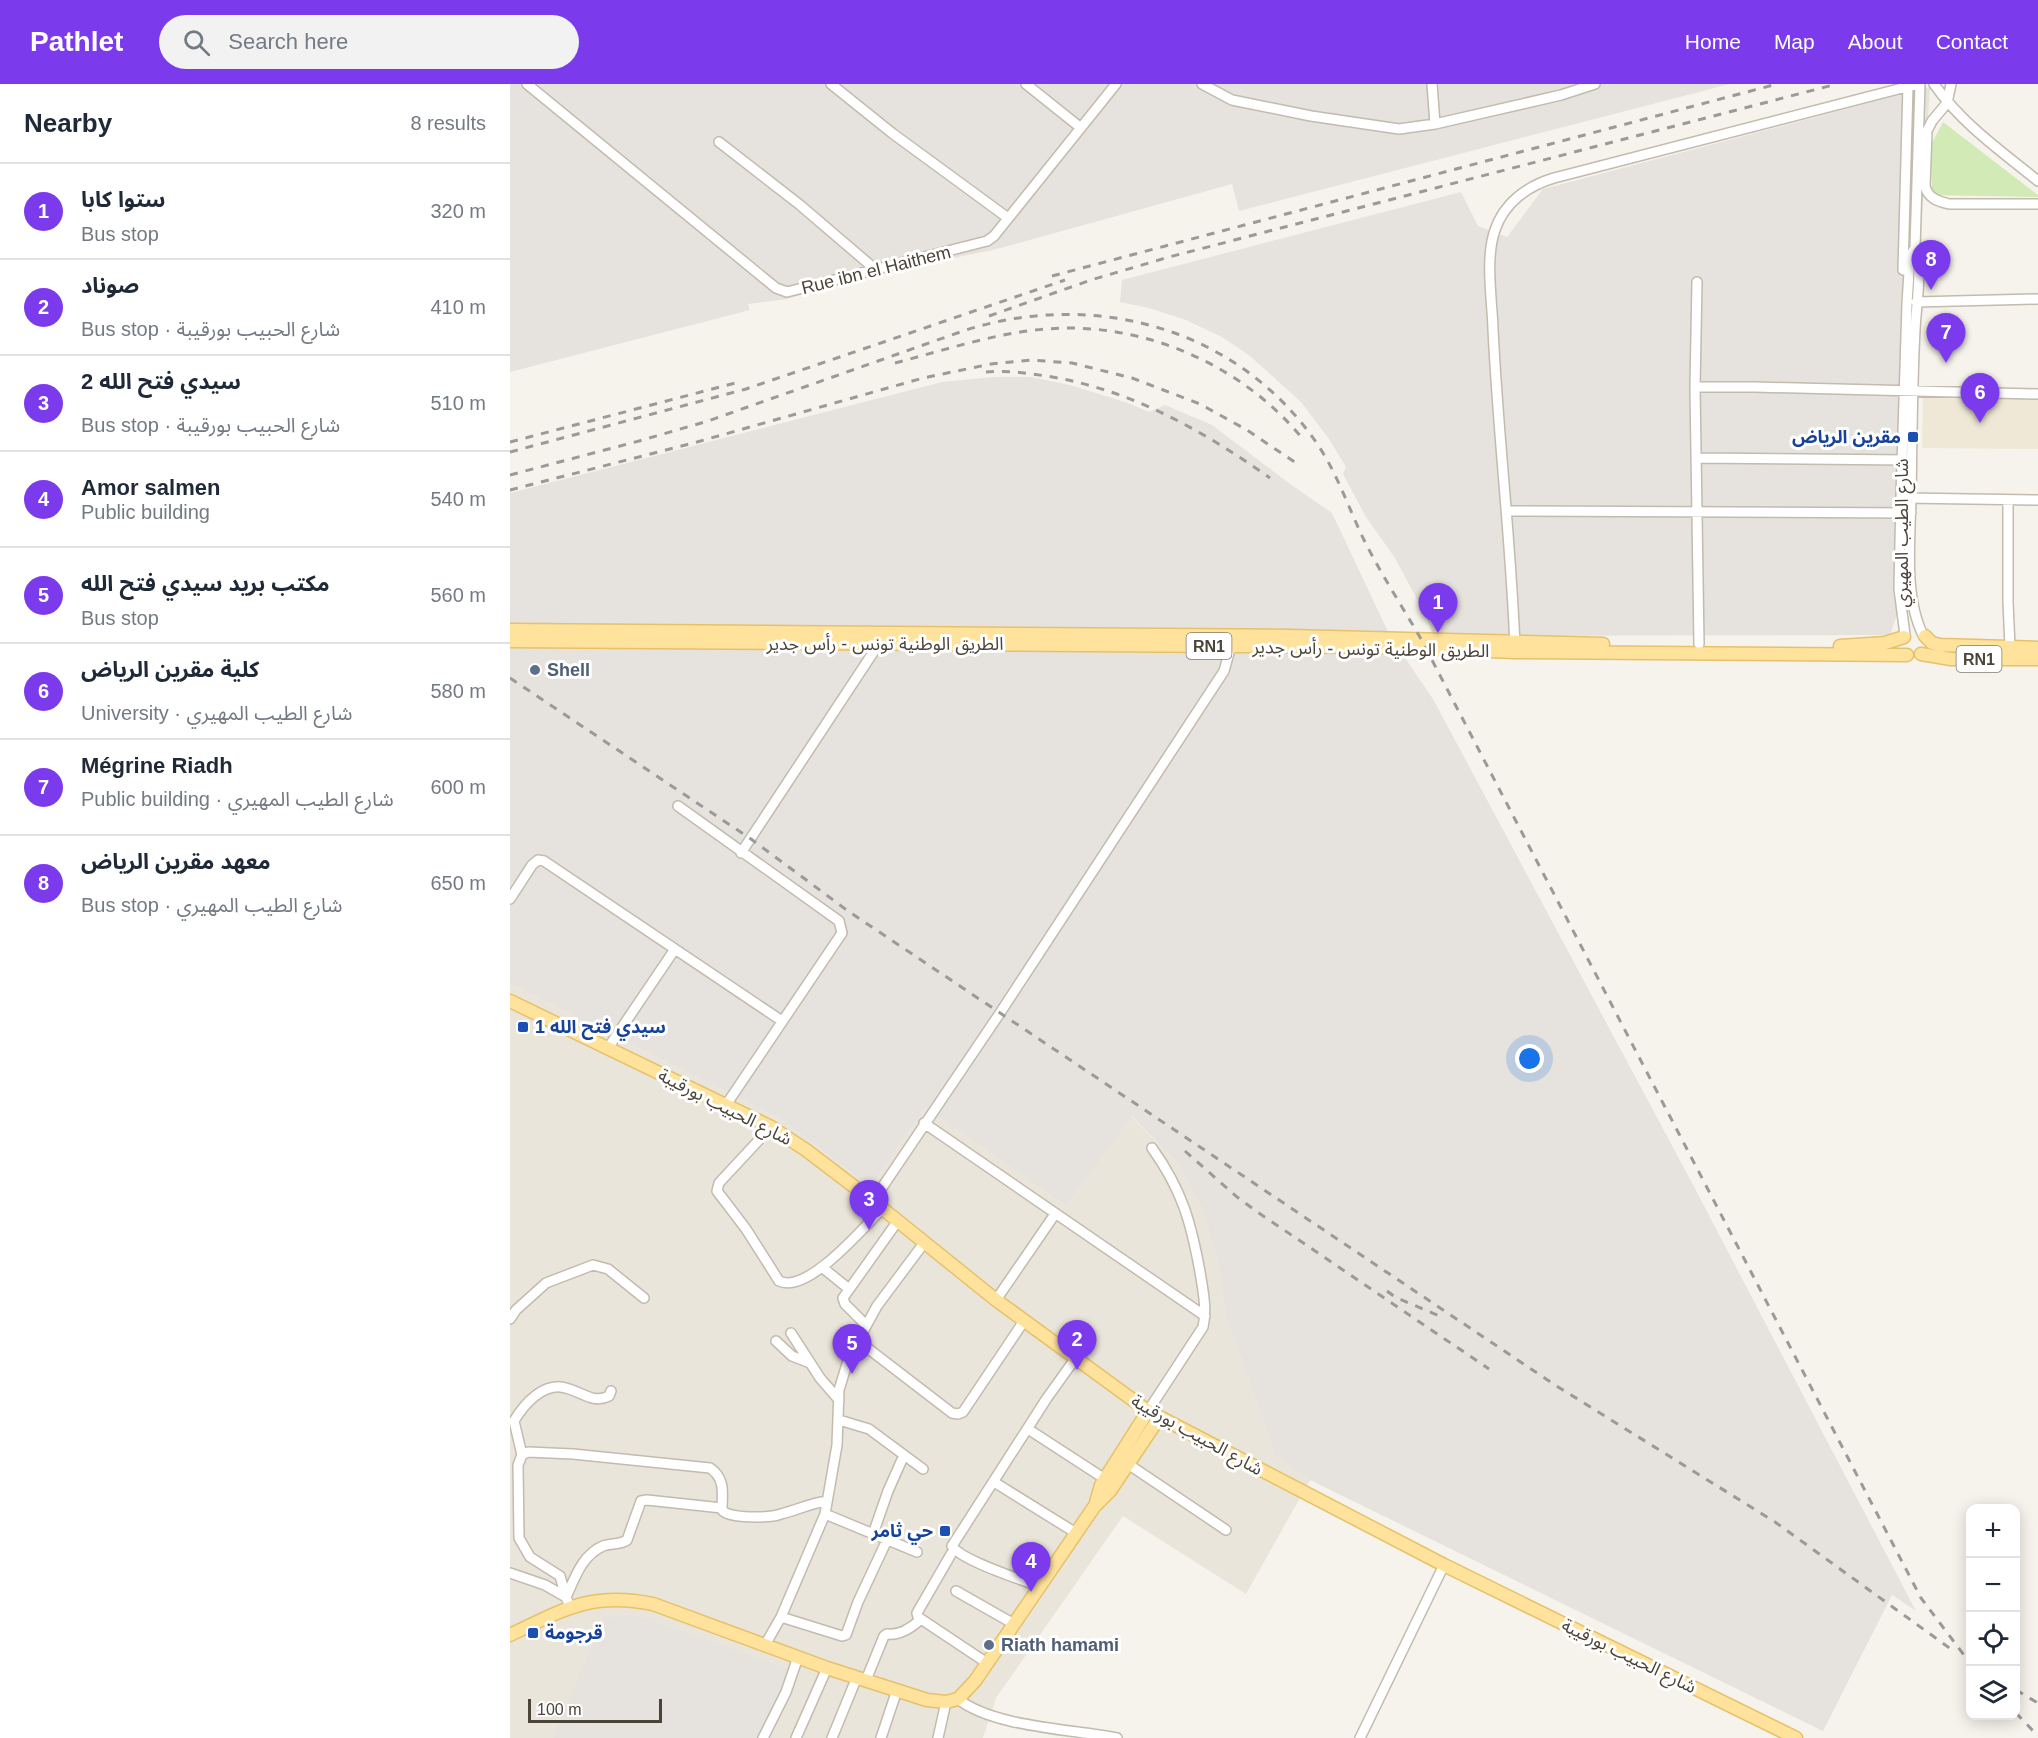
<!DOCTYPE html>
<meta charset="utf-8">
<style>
body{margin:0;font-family:Arial,"Noto Sans Arabic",sans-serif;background:#f2f2f3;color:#1f2937}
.controls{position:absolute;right:18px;bottom:18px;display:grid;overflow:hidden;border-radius:12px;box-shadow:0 3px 15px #0003}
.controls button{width:54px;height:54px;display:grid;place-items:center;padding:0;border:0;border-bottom:2px solid #e0e1e3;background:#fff;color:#1f2937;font:30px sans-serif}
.scale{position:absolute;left:18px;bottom:15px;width:134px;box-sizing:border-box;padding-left:6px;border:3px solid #4b4439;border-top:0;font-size:16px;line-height:21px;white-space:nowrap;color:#4b4439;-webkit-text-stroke:4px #fff;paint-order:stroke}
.you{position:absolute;left:1020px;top:975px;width:21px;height:21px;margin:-15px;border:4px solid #fff;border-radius:50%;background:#1a73e8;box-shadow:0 0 0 9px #1a73e833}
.badge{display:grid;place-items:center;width:39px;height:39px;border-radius:50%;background:#7c3aed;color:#fff;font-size:20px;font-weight:700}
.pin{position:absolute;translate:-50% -50px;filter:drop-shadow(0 2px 3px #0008)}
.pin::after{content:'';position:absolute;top:32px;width:21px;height:18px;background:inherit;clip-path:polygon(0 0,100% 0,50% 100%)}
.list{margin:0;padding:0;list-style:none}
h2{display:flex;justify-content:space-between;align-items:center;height:78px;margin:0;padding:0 24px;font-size:26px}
h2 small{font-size:20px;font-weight:400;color:#747a83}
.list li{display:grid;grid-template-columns:39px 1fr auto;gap:18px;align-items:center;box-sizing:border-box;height:96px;padding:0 24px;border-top:2px solid #e0e1e3}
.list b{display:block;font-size:22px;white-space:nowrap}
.list p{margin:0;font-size:20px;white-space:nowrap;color:#747a83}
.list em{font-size:20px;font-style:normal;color:#747a83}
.icon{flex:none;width:33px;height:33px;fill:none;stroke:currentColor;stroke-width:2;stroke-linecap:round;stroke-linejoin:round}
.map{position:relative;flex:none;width:1528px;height:1654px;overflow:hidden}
header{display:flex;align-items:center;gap:36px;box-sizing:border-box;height:84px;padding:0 30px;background:#7c3aed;color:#fff}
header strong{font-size:28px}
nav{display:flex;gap:33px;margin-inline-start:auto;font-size:21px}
.search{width:420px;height:54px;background:#f2f2f3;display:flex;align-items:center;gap:15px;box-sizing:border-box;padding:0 21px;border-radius:33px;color:#747a83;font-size:22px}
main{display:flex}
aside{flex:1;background:#fff}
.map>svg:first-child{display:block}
.residential{fill:#eae5da}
.industrial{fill:#e6e2dd}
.education{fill:#efe8d6}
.green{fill:#d2eab5}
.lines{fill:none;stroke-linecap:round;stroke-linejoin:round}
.minor-casing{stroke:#c2bbae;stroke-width:12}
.major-casing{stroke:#e6c16a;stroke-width:15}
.minor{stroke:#fff;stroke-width:9}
.major{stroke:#ffe39c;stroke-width:12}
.rail{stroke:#9a9a9a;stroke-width:3;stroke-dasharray:8 8;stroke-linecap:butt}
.transit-dot{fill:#1a4fb4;stroke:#fff;stroke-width:2}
.service-dot{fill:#5c6f8a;stroke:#fff;stroke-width:2}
.labels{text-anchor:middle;stroke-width:6;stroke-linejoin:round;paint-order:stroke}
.shield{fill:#fff;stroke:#817c74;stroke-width:1.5}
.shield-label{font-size:16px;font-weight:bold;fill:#4b4439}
.street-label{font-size:18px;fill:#4b4439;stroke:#fff}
.transit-label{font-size:18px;font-weight:bold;fill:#164399;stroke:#fff;text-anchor:end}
.service-label{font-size:18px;font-weight:bold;fill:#4e5e75;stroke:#fff;text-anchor:start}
</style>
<header>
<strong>Pathlet</strong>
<div class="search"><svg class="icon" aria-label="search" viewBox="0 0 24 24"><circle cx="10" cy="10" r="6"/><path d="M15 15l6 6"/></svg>Search here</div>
<nav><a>Home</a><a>Map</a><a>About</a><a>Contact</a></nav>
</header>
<main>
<aside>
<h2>Nearby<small>8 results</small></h2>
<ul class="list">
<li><span class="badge">1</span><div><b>ستوا كابا</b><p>Bus stop</p></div><em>320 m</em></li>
<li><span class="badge">2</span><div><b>صوناد</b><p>Bus stop · شارع الحبيب بورقيبة</p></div><em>410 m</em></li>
<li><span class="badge">3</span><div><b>2 سيدي فتح الله</b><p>Bus stop · شارع الحبيب بورقيبة</p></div><em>510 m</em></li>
<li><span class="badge">4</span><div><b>Amor salmen</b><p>Public building</p></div><em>540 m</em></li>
<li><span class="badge">5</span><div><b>مكتب بريد سيدي فتح الله</b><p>Bus stop</p></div><em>560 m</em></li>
<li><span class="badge">6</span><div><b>كلية مقرين الرياض</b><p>University · شارع الطيب المهيري</p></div><em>580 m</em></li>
<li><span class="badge">7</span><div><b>Mégrine Riadh</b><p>Public building · شارع الطيب المهيري</p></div><em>600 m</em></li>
<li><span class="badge">8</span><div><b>معهد مقرين الرياض</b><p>Bus stop · شارع الطيب المهيري</p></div><em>650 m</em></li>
</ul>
</aside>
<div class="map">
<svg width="1528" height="1654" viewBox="0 0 1528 1654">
<rect width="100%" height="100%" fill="#f6f3ec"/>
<path class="residential" d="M0 900 270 1035 361 1103 415 1024 556 1122 621 1032 668 1080 693 1126 708 1179 716 1231 765 1372 800 1396 736 1510 613 1432 486 1614 473 1654H0Z"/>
<path class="industrial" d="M0 0H1220L729 127 722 100 487 165 351 193 277 215 238 220 240 226 0 288Z
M1420 3 1388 528 1380 551 923 552 917 534 885 474 856 433 833 390 836 383 819 355 791 318 740 272 712 253 676 236 639 224 610 218 612 196 951 108 968 142 997 153 1033 105Z
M483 293H521L560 301 618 319 639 328 655 321 702 341 783 402 822 429 880 552 923 615 1181 1097 1406 1527 1382 1511 1313 1647 800 1396 765 1372 716 1231 708 1179 693 1126 668 1080 622 1032 556 1122 415 1024 361 1103 270 1035 0 900V409L432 298Z
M119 1531 135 1534 278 1585 275 1607 249 1654H43L93 1535 107 1532Z"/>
<path class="education" d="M1413 314 1528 315V365L1412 364Z"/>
<path class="green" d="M1433 38 1528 111V113L1422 111 1421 61Z"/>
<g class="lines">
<defs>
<path id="minor" d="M17 0 266 204 277 208 477 157 484 152 606 0
M321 0 382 49 498 134
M516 0 571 44
M692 0 722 16 801 32 889 45 925 40 1051 11 1085 0
M922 0 925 40
M1410 0 1405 164C1413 183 1406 223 1405 246 1402 302 1402 359 1401 415 1400 457 1394 513 1413 551
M1424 0C1451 39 1491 67 1528 97
M1441 0 1437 19 1422 37 1417 47 1415 102C1418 114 1427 117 1439 120H1528
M209 58 290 121 366 186
M1393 186 1398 2
M1187 198 1185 303 1189 560
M1406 218 1528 215
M1185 303H1244L1528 310
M1186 374 1397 376
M1396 414 1528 416
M1498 416V518L1500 563
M997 427 1401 429
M1395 551 1389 505 1391 412 1397 220 1400 172 1405 164
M1005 563C1001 457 988 351 983 245 982 215 975 174 985 146 994 119 1017 102 1044 94L1408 0
M168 722 329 837 332 849 216 1021
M231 769 372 555
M0 815 22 781 28 776 34 777 272 937
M98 964 165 865
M414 1039 695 1232
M261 1043 209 1099 207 1107 236 1145 269 1197C297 1211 354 1143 372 1125
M363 1117 490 929 714 587 719 569V557
M313 1184 339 1205
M486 1216 545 1130
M0 1235 6 1226 36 1199 83 1181 98 1185 134 1214
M355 1240 335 1220 333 1214 387 1138
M281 1249 310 1294 329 1316
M347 1256 442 1329 448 1330 453 1328 514 1237
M266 1257 282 1272 300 1279
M101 1307 99 1312C74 1325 59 1286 25 1312 16 1319 10 1327 4 1337L12 1371 8 1381 9 1454 20 1473 50 1492 56 1513C65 1494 72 1471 93 1462 101 1459 110 1461 117 1456L131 1417 137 1416 212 1424
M638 1327 693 1243C697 1225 693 1206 690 1188 681 1138 672 1106 642 1064
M329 1336 359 1345 413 1385
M518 1345 595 1395
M12 1371 18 1368 63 1370 200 1384C216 1395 212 1410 212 1426 219 1435 260 1434 271 1430 287 1426 301 1419 317 1417
M618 1380 716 1446
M484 1398 566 1449
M315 1430 407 1468
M363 1450 378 1407 394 1371
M444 1465 407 1529 408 1533 477 1579
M0 1489 35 1501 56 1513 58 1518
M530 1503C511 1495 452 1477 442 1462L537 1314 565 1275
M446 1507 504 1540
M271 1533 332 1552 336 1551 348 1518 377 1456
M255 1561 271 1533 315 1430 327 1361 329 1306 339 1273 367 1222 414 1159
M356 1596 374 1552 377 1550C390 1552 401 1544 410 1536
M448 1615C483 1643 561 1645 607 1654
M253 1654 276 1608 288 1573
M286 1654 317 1584
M322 1654 347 1593
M371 1654 387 1606
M428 1654 436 1618
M850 1654 934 1481"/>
<path id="major" d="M0 546 779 552 1093 560
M1415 552 1422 559 1430 561 1528 564
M0 557 874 563 1005 568 1397 571
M1330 562 1375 559 1394 553
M1411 570 1441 575H1528
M0 917 261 1043 296 1066 363 1117 486 1216 638 1327 934 1481 1286 1654
M585 1422 591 1401 638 1327
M0 1551C53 1526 81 1507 143 1520L317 1584 417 1616 436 1618 448 1615 465 1597 584 1423 600 1407 649 1334"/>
</defs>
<use href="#minor" class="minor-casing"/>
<use href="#major" class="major-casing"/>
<use href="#minor" class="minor"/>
<use href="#major" class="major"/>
<path class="rail" d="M542 192 1267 0
M479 232 581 196 659 173 1327 0
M385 279C435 266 485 249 536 245 632 237 731 280 792 354
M476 288C495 286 516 289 536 292 620 305 692 346 760 394
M0 358 229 298
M0 368 236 305 555 196
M0 391 129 357 198 337 453 247C583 205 726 243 806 358 828 390 839 426 856 460 873 493 893 524 911 555L1411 1514 1460 1579
M0 406 187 358 413 294 481 280 521 276 562 279 622 294 690 320 737 346 789 381
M0 594 241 755 338 827 1045 1301 1265 1438 1445 1568
M675 1067 727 1113 746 1127 979 1285
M877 1207 885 1213 934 1234
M1506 1606 1528 1619
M1506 1629 1528 1652"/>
</g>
<g class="transit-dot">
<rect x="1397" y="347" width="12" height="12" rx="3"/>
<rect x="7" y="937" width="12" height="12" rx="3"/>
<rect x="429" y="1441" width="12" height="12" rx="3"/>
<rect x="17" y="1543" width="12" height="12" rx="3"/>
</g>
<g class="service-dot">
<circle cx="25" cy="586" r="6"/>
<circle cx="479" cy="1561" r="6"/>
</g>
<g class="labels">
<g class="shield">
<rect x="676.5" y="549" width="45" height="26" rx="4.5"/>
<rect x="1446.5" y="562" width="45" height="26" rx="4.5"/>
</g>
<g class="shield-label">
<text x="699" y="568">RN1</text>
<text x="1469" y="581">RN1</text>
</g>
<g class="street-label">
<text transform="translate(366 186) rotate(-14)" y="6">Rue ibn el Haithem</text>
<text transform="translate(1392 449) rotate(-90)" y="6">شارع الطيب المهيري</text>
<text x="375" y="566">الطريق الوطنية تونس - رأس جدير</text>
<text transform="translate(861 565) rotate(1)" y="6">الطريق الوطنية تونس - رأس جدير</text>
<text transform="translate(215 1023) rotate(27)" y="6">شارع الحبيب بورقيبة</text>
<text transform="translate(687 1351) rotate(29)" y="6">شارع الحبيب بورقيبة</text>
<text transform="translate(1119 1572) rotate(26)" y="6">شارع الحبيب بورقيبة</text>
</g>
<g class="transit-label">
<text x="1391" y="359">مقرين الرياض</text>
<text x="25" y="949" text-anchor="start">سيدي فتح الله 1</text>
<text x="423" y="1453">حي ثامر</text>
<text x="35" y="1555" text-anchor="start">قرجومة</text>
</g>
<g class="service-label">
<text x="37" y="592">Shell</text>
<text x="491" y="1567">Riath hamami</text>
</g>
</g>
</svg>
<div class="controls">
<button>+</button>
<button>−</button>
<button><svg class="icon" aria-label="locate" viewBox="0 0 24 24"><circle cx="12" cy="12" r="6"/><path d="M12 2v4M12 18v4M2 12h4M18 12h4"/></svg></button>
<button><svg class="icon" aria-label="layers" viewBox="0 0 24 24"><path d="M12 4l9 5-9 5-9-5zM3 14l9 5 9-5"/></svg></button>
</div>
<div class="scale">100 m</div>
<div class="you"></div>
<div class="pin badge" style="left:928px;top:549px">1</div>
<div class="pin badge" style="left:567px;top:1286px">2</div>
<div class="pin badge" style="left:359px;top:1146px">3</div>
<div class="pin badge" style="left:521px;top:1508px">4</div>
<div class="pin badge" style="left:342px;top:1290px">5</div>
<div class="pin badge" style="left:1470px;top:339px">6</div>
<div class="pin badge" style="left:1436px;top:279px">7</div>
<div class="pin badge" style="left:1421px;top:206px">8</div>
</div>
</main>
